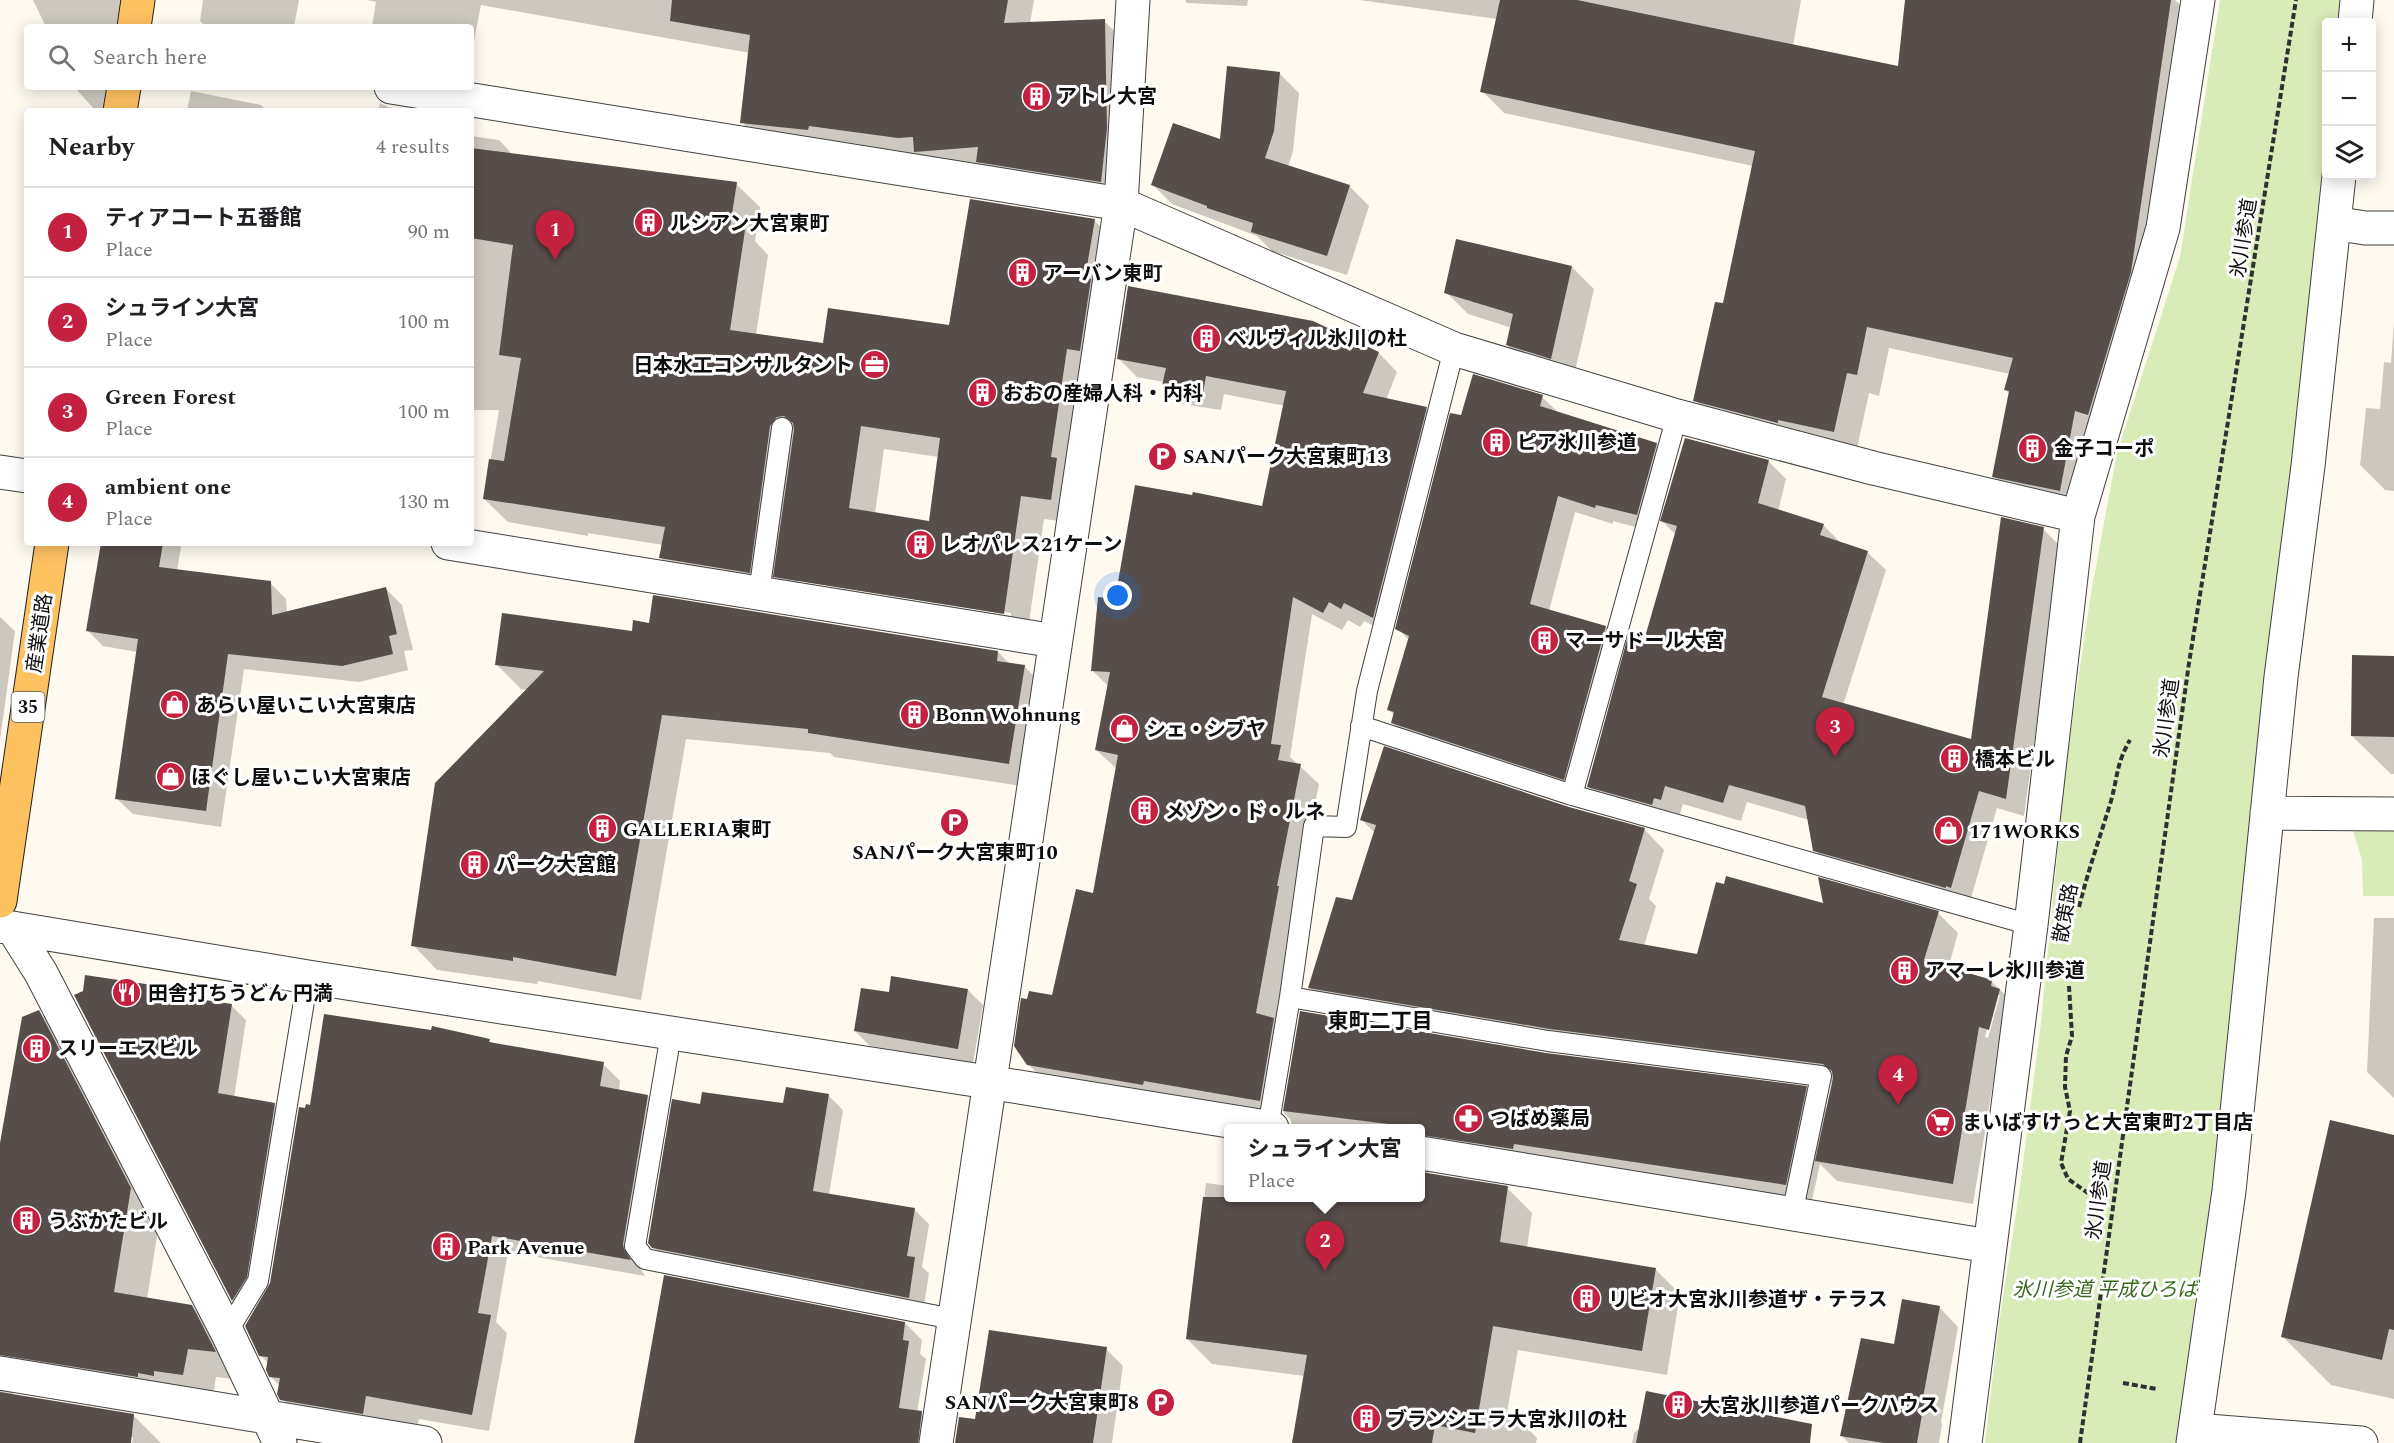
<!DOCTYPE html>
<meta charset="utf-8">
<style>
body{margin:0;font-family:Spectral,"Noto Sans JP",serif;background:#f2f2f2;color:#202124}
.controls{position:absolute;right:18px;top:18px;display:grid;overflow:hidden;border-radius:6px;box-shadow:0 3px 15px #0003}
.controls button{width:54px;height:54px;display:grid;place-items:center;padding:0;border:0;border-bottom:2px solid #e0e0e0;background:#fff;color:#202124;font:30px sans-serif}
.you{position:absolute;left:1118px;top:596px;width:21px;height:21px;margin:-15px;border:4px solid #fff;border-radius:50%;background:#1a73e8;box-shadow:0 0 0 9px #1a73e833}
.badge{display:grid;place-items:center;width:39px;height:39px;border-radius:50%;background:#c4203f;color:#fff;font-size:20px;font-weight:700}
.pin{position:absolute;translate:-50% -50px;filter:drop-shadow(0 2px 3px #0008)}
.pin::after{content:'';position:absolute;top:32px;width:21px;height:18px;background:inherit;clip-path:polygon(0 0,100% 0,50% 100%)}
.popup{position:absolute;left:1224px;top:1124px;width:201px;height:78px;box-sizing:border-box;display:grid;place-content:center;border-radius:6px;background:#fff;filter:drop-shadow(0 2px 4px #0005);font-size:20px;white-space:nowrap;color:#757577}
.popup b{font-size:22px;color:#202124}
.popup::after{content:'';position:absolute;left:50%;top:100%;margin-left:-12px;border:12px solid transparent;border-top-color:#fff}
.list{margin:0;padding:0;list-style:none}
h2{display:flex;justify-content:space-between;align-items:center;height:78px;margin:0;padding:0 24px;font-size:26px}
h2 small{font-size:20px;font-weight:400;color:#757577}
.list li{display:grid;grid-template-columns:39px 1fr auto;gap:18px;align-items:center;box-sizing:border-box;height:90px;padding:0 24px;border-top:2px solid #e0e0e0}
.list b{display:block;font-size:22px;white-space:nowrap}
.list p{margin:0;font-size:20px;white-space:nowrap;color:#757577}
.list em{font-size:20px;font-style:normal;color:#757577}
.icon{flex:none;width:33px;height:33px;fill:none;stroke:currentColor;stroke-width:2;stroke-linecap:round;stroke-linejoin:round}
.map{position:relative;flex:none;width:2394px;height:1443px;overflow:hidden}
.search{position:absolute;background:#fff;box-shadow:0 3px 15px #0003;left:24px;top:24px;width:450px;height:66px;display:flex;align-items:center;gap:15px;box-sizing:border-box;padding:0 21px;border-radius:6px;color:#757577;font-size:22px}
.panel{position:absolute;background:#fff;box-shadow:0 3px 15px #0003;left:24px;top:108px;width:450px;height:438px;border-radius:6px}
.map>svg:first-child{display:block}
.green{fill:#d9ebb7}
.shadow{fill:#0003;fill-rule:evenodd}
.building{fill:#574d4a;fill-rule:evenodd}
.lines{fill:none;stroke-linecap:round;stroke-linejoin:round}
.service-casing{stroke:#414141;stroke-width:22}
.minor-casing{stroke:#414141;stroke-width:35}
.primary-casing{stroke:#1f1f1f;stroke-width:35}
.path{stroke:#303030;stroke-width:4;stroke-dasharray:6 3;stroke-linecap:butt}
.service{stroke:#fff;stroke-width:20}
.minor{stroke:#fff;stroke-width:33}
.primary{stroke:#fec160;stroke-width:33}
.labels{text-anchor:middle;stroke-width:6;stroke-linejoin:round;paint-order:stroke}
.shield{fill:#fff;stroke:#565656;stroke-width:1.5}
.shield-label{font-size:18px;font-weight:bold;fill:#0e0e0e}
.poi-label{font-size:20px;font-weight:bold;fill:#0e0e0e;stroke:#fff;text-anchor:start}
.street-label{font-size:20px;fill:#0e0e0e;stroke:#fff}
.park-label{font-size:20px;font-style:italic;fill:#36691b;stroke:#fff}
.neighbourhood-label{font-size:21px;font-weight:bold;fill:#0e0e0e;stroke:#fff}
</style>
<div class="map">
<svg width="2394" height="1443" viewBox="0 0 2394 1443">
<rect width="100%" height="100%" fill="#fffaef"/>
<path class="green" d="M2220 0H2346L2345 22H2326V176L2261 800 2182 1443H1985L1999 1323 2019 1194 2041 1022 2067 755 2090 599 2117 453 2180 257Z
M2394 829V896H2363L2362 860 2353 831Z"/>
<path class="shadow" d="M33 0H121L116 27H46Z
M203 0H299L294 27H202L203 24 200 21Z
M367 0H1034L1030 23 1104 21 1127 43 1123 203 764 145 742 122 750 53 481 5 471 56V27H372L376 2Z
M1185 0H1248L1247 6 1187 3Z
M1359 0H1801L1793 46 1899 68 1906 0H2175L2193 18 2152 294 2081 512 2015 498 1993 476 2010 394 2006 390 2010 374 1889 348 1879 396 1869 393 1856 453 1717 422 1695 400 1724 305 1753 166 1504 113 1482 91 1497 19Z
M1279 73 1299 93 1293 151 1288 167 1349 186 1369 206 1347 275 1272 251 1257 236 1172 204 1152 184 1221 142Z
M74 87H106L102 111H96Z
M191 91 261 105 267 111H187Z
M380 103 388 107 413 111H378Z
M471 136 499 140 513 155 736 184 760 207 755 241 768 255 756 335 824 345 950 326 1094 220 1118 244 1074 523 1044 519 1027 636 798 599 775 576 773 595 684 581 661 558 663 545 588 533V536L508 522 484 499 499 410H471ZM884 449 939 457 931 522 875 514ZM799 579 1011 613V616L799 582Z
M1572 267 1594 289 1573 380 1530 367 1507 345 1512 328 1468 314 1446 292Z
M2394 321V491L2385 490 2360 465 2366 408 2380 409 2384 362 2391 363Z
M1313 323 1379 353 1397 372 1386 400 1426 409 1445 428 1392 635 1364 621 1360 627 1348 620 1342 630 1312 614 1290 757 1319 784 1295 904 1279 1119 1047 1083 1028 1064 1094 895 1117 769 1096 750 1108 686 1092 670 1116 600 1263 507 1285 406 1224 394 1221 410 1182 404 1164 385V382L1137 377 1118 358Z
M1542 397 1559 413 1656 444 1674 461 1654 532 1613 521V524L1575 512 1549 611 1606 627 1623 644 1581 796 1410 740 1393 723 1395 716 1389 710 1409 640 1397 628 1462 417Z
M1768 461 1786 479 1778 511 1823 525 1842 544 1867 552 1886 570 1843 705 1973 741 2043 529 2061 547 2024 816 1997 808 1969 905 1833 869 1815 850 1809 820 1747 802 1741 821 1683 804 1679 817 1607 804 1588 786 1646 639 1676 535 1662 521Z
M103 543H177L181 547 177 571 270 583 286 599 287 613 386 589 402 605 413 650 404 651 408 670 359 682 244 669 221 827 133 814 116 798 137 652 103 646 87 630Z
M0 617 15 631 0 740Z
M633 633 998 652 1010 664 1024 666 1049 691 1034 788 834 757 830 753 686 739 641 1000 538 981 537 984 437 970 413 945 528 690 521 689 496 664Z
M2394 658V774H2391L2352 736Z
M1568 808 1644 829 1664 850 1649 899 1656 906 1644 946 1698 955 1825 905 1938 913 1958 933 1948 969 1991 981 2012 1001 2009 1050 1999 1047 1973 1204 1837 1181 1820 1164 1810 1209 1431 1166 1427 1174 1507 1188 1532 1213 1527 1248 1655 1269 1680 1294 1667 1375 1518 1350 1507 1412 1512 1413 1537 1438 1536 1443H1294L1305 1376 1212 1364 1187 1339 1206 1183 1229 1186V1198H1421V1128H1292L1291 1120 1284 1113 1302 1013 1546 1054 1806 1088 1828 1110 1833 1083 1571 1049 1330 1008 1309 987 1353 902 1375 833 1362 820ZM1996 995H2000L1988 1038 1985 1037Z
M2374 918H2394V1098L2367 1072Z
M968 990 983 1005 973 1063 870 1046 855 1031 890 993Z
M178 991 186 999 231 1005 246 1020 234 1098 274 1104 289 1119 247 1314 233 1300 76 996Z
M39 1012 68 1041 160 1218 147 1299 191 1306 220 1335 243 1380 216 1377 211 1408 15 1390 12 1396 133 1415 161 1443H132L133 1437H130L129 1443H0V1148Z
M489 1040 494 1045 603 1064 620 1081 619 1091 648 1096 665 1113 640 1262V1268L645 1276 508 1252 496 1322 507 1333 489 1431 419 1419 415 1436 299 1417 282 1399 280 1386 270 1376 269 1364 261 1356 271 1284 306 1109Z
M828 1095 843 1110 829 1195 914 1209 929 1224 922 1267 929 1273 923 1312 668 1262 653 1247 702 1106 784 1105Z
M2394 1139V1399L2331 1385 2283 1337Z
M1939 1307 1958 1327 1941 1422 1942 1424 1939 1443H1849L1841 1435 1895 1346Z
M905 1323 922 1340 920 1354 926 1359 917 1412 921 1413 938 1430 936 1443H636Z
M1106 1349 1123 1366 1112 1443H956Z
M1788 1421 1810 1443H1632L1634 1433 1641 1427Z"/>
<path class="building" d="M672 0H1008L1004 23 1105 19 1107 128 1101 182 976 162 978 147 914 152 913 137 898 138 809 126 808 130 740 123 750 35 670 21Z
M1500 0H1577L1898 66 1905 0H2171L2131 272 2088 415 2075 411 2060 491 1992 477 2009 391 2004 390 2013 358 1867 327 1857 375 1847 373 1834 432 1778 420V423L1693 401 1715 302 1723 303 1755 151 1480 92Z
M1227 66 1280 72 1274 131 1265 158 1350 185 1327 256 1251 232 1253 223 1207 208V206L1151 185 1173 123 1220 139Z
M471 148 737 182 730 227 745 230 730 330 823 343 828 308 949 325 970 199 1095 219 1085 278 1091 279 1080 351 1067 349 1051 457 1057 458 1051 500 1021 496 1004 614 773 577 794 430 793 423 784 416 777 417 770 426 750 573 659 558 665 527 483 499 489 459 504 461 521 358 499 355 513 245 471 238ZM861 426 940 438 929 521 849 508Z
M1456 239 1572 266 1551 359 1506 345 1513 314 1444 293Z
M1128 286 1313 321 1379 352 1363 393 1427 407 1373 618 1344 603 1341 609 1329 602 1323 613 1293 597 1271 744 1281 745 1278 760 1301 764 1277 886H1279L1256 1013 1274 1018 1260 1101 1144 1081 1143 1085 1027 1065 1014 1046 1021 998 1027 999 1029 991 1052 995 1076 889 1093 893 1118 755 1095 750 1110 672 1091 671 1098 597 1115 599 1135 485 1192 495 1193 492 1262 506 1286 391 1206 376 1203 393 1162 386 1166 368 1117 359Z
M1473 374 1543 395 1540 406 1657 443 1637 515 1596 505 1595 508 1558 496 1530 604 1606 626 1564 780 1391 723 1394 712 1387 710 1409 636 1395 629 1450 413 1461 415Z
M1685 438 1769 460 1758 503 1824 524 1820 535 1868 551 1822 697 1971 739 2001 517 2044 527 2006 799 1979 791 1951 888 1946 886V888L1813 851 1805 806 1729 785 1723 803 1665 786 1661 800 1654 798 1652 805 1587 787 1629 632 1645 637 1677 526 1660 521Z
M101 543H163L159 567 271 581 272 615 386 587 397 634 389 636 393 654 342 666 228 654 206 811 115 799 138 639 86 631Z
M653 595 998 651 997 661 1025 665 1009 764 808 733V729L662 715 616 976 513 957V961L411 946 435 783 544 671 495 665 502 613 632 631 633 620 649 623Z
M2352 655 2394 656V737L2351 736Z
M1384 746 1569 807 1645 828 1629 881 1637 884 1619 940 1697 954 1716 882 1724 884 1726 876 1823 903 1818 877 1939 911 1924 960 1992 980 1991 986 2000 989 1989 1030 1979 1027 1953 1184 1815 1161 1833 1078 1832 1071 1823 1064 1550 1029 1308 988 1336 897 1352 900 1376 825 1360 820Z
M85 975 179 989 178 996 232 1004 218 1093 275 1103 247 1277 232 1301 74 995 83 991Z
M891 976 968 989 958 1049 854 1031 861 988 889 992Z
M39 1010 131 1188 114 1292 192 1305 216 1352 188 1349 183 1375 154 1371V1376L138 1373V1377L0 1355V1143L22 1017Z
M1300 1011 1546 1053 1807 1086 1786 1185 1514 1144 1513 1149 1421 1135V1128L1283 1111Z
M324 1014 431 1030 432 1026 490 1039 489 1042 604 1062 600 1086 648 1095 623 1244 624 1249 631 1260 492 1236 478 1313 491 1315 472 1415 366 1396 363 1414 280 1400 277 1394 280 1378 269 1377 266 1370 268 1357 259 1356 245 1326 270 1283 299 1107 305 1108 306 1104 310 1105Z
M786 1087 829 1094 813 1191 915 1208 907 1256 915 1257 909 1298 652 1248 648 1243 672 1099 700 1104 702 1092 783 1103Z
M2330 1120 2394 1135V1330L2389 1329 2382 1360 2281 1337Z
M1421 1172 1508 1186 1500 1242 1656 1268 1642 1351 1493 1326 1475 1433 1435 1425 1432 1443H1292L1307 1355 1186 1339 1203 1197H1421Z
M664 1275 905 1322 903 1340 909 1341 899 1408 922 1411 918 1443H634Z
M1902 1299 1940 1306 1922 1403H1924L1917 1443H1884L1840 1436 1861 1338 1894 1344Z
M989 1330 1107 1347 1093 1443H955L959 1417 975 1419Z
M1646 1391 1812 1424 1810 1443H1636Z
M0 1392 134 1414 131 1443H0Z"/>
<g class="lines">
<defs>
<path id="service" d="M759 593 782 428
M1361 726 1572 795 2031 925
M1572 795 1677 416
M1290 997 1548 1041 1821 1076 1792 1214
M671 1034 635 1246 645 1259 953 1319
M1268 1128 1290 997 1314 826 1346 827 1367 691 1454 349
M227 1332 258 1281 308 977"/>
<path id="minor" d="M2355 22 2357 0
M391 87 1121 204 1454 349 1677 416 1873 468 2078 516
M2334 223 2365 228H2394
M0 472 27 476
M448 543 1055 641
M2267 813 2394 814
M0 926 308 977 988 1082 1272 1128
M14 930 41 973 227 1332 280 1443
M1421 1153 1989 1246
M0 1373 425 1443
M2195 1430 2361 1443
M936 1443 1121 204 1133 0
M1965 1443 2031 925 2078 516 2163 228 2198 0
M2193 1443 2229 1191 2281 677 2308 466 2339 176"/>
<path id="primary" d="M134 27 138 0
M120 111 124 87
M0 901 52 543"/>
</defs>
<use href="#service" class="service-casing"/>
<use href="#minor" class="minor-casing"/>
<use href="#primary" class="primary-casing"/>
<path class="path" d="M2079 907C2088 871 2100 837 2111 801 2118 776 2116 764 2130 740
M2069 986 2072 1036 2066 1056 2065 1087 2070 1111 2061 1163 2068 1179 2088 1193
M2123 1383 2157 1389
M2080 1443 2189 663 2296 0"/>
<use href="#service" class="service"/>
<use href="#minor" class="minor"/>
<use href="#primary" class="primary"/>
</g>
<defs>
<symbol id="building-disc" viewBox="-11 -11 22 22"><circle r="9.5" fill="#c4203f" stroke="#fff"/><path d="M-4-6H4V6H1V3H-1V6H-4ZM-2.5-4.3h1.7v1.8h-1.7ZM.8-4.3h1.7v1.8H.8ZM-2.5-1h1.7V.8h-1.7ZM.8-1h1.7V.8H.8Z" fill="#fff"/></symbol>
<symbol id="office-disc" viewBox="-11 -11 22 22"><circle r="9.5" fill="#c4203f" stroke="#fff"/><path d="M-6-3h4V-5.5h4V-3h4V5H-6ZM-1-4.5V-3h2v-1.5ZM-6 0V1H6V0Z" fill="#fff"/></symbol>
<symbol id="parking-disc" viewBox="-11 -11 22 22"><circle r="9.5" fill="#c4203f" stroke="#fff"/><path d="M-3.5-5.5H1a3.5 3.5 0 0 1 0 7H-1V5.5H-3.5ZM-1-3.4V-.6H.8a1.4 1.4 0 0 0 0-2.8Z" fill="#fff"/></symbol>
<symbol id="shop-disc" viewBox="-11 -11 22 22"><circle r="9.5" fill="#c4203f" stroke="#fff"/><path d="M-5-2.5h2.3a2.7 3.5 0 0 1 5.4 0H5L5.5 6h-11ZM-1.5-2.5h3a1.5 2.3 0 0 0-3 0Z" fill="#fff"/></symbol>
<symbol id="restaurant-disc" viewBox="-11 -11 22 22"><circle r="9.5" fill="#c4203f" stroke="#fff"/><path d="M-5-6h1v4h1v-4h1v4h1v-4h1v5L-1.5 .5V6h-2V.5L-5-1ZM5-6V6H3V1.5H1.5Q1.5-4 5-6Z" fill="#fff"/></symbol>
<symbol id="pharmacy-disc" viewBox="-11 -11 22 22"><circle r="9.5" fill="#c4203f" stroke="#fff"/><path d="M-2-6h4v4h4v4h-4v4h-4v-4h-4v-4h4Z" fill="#fff"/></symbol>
<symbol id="supermarket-disc" viewBox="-11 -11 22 22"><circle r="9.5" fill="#c4203f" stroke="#fff"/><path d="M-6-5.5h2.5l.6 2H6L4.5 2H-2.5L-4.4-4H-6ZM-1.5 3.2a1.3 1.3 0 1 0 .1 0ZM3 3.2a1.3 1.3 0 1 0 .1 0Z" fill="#fff"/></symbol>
</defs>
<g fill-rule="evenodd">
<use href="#building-disc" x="1020" y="80" width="33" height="33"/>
<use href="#building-disc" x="632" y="206" width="33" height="33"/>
<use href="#building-disc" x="1006" y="256" width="33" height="33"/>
<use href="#building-disc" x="1190" y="322" width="33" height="33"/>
<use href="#office-disc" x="858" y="348" width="33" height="33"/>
<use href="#building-disc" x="966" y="376" width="33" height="33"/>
<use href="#building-disc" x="1480" y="426" width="33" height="33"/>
<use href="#building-disc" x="2016" y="432" width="33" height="33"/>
<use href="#parking-disc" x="1146" y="440" width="33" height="33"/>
<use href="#building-disc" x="904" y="528" width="33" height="33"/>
<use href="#building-disc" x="1528" y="624" width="33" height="33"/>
<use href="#shop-disc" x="158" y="688" width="33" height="33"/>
<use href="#building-disc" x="898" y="698" width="33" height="33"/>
<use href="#shop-disc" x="1108" y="712" width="33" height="33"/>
<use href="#building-disc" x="1938" y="742" width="33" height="33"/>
<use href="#shop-disc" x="154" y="760" width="33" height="33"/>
<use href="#building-disc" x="1128" y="794" width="33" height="33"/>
<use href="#parking-disc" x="938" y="806" width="33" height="33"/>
<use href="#building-disc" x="586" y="812" width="33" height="33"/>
<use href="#shop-disc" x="1932" y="814" width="33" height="33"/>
<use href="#building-disc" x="458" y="848" width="33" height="33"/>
<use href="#building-disc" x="1888" y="954" width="33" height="33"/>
<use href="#restaurant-disc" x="110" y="976" width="33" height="33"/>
<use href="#building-disc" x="20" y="1032" width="33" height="33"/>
<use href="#pharmacy-disc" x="1452" y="1102" width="33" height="33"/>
<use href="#supermarket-disc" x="1924" y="1106" width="33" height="33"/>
<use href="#building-disc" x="10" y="1204" width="33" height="33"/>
<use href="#building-disc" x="430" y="1230" width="33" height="33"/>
<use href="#building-disc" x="1570" y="1282" width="33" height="33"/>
<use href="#parking-disc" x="1144" y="1386" width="33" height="33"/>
<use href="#building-disc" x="1662" y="1388" width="33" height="33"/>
<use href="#building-disc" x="1350" y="1402" width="33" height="33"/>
</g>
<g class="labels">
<rect class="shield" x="11.5" y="692" width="33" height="30" rx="4.5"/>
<g class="shield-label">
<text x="28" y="713">35</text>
</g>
<g class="poi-label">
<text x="1057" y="103">アトレ大宮</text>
<text x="670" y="230">ルシアン大宮東町</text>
<text x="1043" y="280">アーバン東町</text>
<text x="1227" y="345">ベルヴィル氷川の杜</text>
<text x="853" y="372" text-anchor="end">日本水工コンサルタント</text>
<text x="1003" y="400">おおの産婦人科・内科</text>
<text x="1517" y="449">ピア氷川参道</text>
<text x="2054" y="455">金子コーポ</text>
<text x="1183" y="463">SANパーク大宮東町13</text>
<text x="941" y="551">レオパレス21ケーン</text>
<text x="1565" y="647">マーサドール大宮</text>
<text x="196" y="712">あらい屋いこい大宮東店</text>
<text x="935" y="721">Bonn Wohnung</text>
<text x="1146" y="736">シェ・シブヤ</text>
<text x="1975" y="766">橋本ビル</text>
<text x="191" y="784">ほぐし屋いこい大宮東店</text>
<text x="1165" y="818">メゾン・ド・ルネ</text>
<text x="623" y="836">GALLERIA東町</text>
<text x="1969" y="838">171WORKS</text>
<text x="955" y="859" text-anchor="middle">SANパーク大宮東町10</text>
<text x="496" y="871">パーク大宮館</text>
<text x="1925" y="977">アマーレ氷川参道</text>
<text x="148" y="1000">田舎打ちうどん 円満</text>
<text x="58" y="1055">スリーエスビル</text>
<text x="1490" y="1125">つばめ薬局</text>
<text x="1962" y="1129">まいばすけっと大宮東町2丁目店</text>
<text x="48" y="1228">うぶかたビル</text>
<text x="467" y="1254">Park Avenue</text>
<text x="1608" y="1306">リビオ大宮氷川参道ザ・テラス</text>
<text x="1139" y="1409" text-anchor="end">SANパーク大宮東町8</text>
<text x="1700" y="1412">大宮氷川参道パークハウス</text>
<text x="1387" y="1426">ブランシエラ大宮氷川の杜</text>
</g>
<g class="street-label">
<text transform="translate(2243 238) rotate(-81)" y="7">氷川参道</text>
<text transform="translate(39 633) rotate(-82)" y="7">産業道路</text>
<text transform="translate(2166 718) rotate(-82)" y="7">氷川参道</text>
<text transform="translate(2065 913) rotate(-79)" y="7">散策路</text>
<text transform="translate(2098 1200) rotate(-82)" y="7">氷川参道</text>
</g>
<g class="park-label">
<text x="2105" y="1296">氷川参道 平成ひろば</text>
</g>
<g class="neighbourhood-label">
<text x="1380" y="1028">東町二丁目</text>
</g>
</g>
</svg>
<div class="controls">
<button>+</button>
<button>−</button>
<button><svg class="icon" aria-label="layers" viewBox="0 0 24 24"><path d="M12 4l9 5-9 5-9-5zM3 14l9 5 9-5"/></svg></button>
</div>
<div class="you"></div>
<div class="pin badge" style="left:555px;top:260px">1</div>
<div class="pin badge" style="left:1325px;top:1271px">2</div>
<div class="popup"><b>シュライン大宮</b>Place</div>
<div class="pin badge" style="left:1835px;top:757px">3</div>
<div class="pin badge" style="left:1898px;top:1105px">4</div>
<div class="search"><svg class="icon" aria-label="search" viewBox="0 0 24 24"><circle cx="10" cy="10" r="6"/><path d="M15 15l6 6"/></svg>Search here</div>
<section class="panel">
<h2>Nearby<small>4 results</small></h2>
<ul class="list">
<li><span class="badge">1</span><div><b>ティアコート五番館</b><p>Place</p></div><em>90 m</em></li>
<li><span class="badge">2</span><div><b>シュライン大宮</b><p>Place</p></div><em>100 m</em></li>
<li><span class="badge">3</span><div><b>Green Forest</b><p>Place</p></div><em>100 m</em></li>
<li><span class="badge">4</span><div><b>ambient one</b><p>Place</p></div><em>130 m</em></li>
</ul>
</section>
</div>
